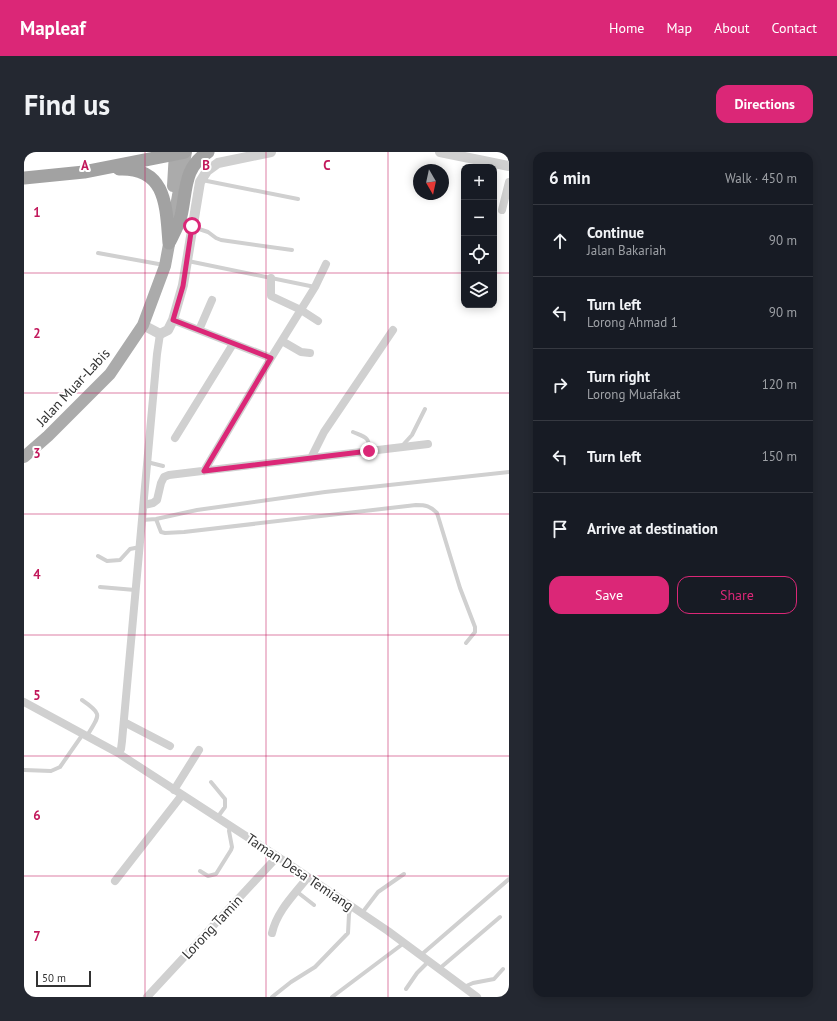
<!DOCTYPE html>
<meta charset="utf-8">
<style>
body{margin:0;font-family:"PT Sans",sans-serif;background:#242831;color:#f1f3f6}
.controls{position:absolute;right:12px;top:12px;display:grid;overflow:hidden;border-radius:8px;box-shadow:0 2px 10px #0003}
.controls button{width:36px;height:36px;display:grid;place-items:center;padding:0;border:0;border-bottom:1px solid #363941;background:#171b24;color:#f1f3f6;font:20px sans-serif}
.compass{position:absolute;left:389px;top:12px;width:36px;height:36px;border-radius:50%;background:#171b24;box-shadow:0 2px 10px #0003;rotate:171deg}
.scale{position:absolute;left:12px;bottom:10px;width:55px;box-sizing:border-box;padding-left:4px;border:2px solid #333;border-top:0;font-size:11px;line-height:14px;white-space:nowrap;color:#333;-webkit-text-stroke:3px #fff;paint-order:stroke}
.stop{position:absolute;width:12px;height:12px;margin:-9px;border:3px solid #db2777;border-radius:50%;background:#fff}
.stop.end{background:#db2777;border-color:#fff;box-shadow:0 1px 4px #0008}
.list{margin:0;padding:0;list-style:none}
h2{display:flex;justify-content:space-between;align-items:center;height:52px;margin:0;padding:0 16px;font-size:17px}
h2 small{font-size:13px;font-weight:400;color:#9ea1a6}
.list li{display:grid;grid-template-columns:26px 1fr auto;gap:12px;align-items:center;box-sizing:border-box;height:72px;padding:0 16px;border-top:1px solid #363941}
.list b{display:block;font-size:15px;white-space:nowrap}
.list p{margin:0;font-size:13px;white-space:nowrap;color:#9ea1a6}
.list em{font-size:13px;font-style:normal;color:#9ea1a6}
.actions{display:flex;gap:8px;padding:12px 16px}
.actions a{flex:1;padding:9px 0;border:1px solid #db2777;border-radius:12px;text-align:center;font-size:14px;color:#db2777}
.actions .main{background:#db2777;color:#fff}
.icon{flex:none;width:22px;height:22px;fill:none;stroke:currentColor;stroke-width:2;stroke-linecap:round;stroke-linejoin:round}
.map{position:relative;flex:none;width:485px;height:845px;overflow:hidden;border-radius:12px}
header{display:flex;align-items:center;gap:24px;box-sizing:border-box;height:56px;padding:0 20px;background:#db2777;color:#fff}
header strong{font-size:19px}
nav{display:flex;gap:22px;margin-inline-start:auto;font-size:14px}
.intro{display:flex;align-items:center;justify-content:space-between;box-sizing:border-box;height:96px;padding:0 24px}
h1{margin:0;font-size:28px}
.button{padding:10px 18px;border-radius:12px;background:#db2777;color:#fff;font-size:14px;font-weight:700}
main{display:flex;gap:24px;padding:0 24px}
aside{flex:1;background:#171b24;border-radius:12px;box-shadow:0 2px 10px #0003}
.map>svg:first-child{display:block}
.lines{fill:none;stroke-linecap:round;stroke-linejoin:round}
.service{stroke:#d0d0d0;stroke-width:4}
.minor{stroke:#d0d0d0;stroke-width:8}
.tertiary{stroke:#d0d0d0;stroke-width:10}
.primary{stroke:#ababab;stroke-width:12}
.trunk{stroke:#a2a2a2;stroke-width:13}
.route{stroke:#db2777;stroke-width:5}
.grid{fill:none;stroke:#c2185b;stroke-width:1;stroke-opacity:0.55}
.labels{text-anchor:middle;stroke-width:4;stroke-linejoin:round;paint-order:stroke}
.street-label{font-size:14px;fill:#333;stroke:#fff}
.grid-label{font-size:13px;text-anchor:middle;font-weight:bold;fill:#c2185b;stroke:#fff;stroke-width:4;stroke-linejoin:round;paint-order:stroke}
</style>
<header>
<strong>Mapleaf</strong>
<nav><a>Home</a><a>Map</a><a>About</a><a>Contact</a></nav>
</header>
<div class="intro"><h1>Find us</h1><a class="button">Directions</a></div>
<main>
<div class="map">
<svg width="485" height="845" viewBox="0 0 485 845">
<rect width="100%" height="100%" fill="#fff"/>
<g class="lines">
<path class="service" d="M178 28 274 47
M169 75 184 80 192 86 197 88 268 98
M74 101 140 113
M164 109 291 135
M329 280C341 285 346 285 345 299
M378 294 388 283 401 257
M123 310 139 314
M132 367 137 380 141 381 160 380 392 353C402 353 406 354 413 361L436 436 451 475V480L442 491
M118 368 132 367 173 358 301 340 485 320
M74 404 83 409 96 408 106 397 116 395
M76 435 111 438
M58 548C80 563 75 563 63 584
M0 618 27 619 36 615 59 582
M187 630 201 647V655L193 666
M176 719 184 724 192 722 207 698 208 695 205 679 206 674
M272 739 290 753
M338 761 354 740 380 722
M397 803 485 727
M415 817 476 765
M440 835 449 831 470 827 479 817
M382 837 393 821 405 809
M248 845 267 830 291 815 324 781 325 762 327 755
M308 845 380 791"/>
<path class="minor" d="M478 58 485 30
M247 126V144L277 158 294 169
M149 168 247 206
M175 178 188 148
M258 189 277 200 286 201
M151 286 209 192
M287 306 300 280 369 178
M180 319 247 206 291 135 302 112
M120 353 129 351 133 348 137 331 140 325 145 323 404 292
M0 550 94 601 268 714 364 779 453 845
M100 570 146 594
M94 601 97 597 98 589 133 202 136 182
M150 638 175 598
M91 729 158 643
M248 781C253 759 270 743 284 725
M123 845 253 705"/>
<path class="tertiary" d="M416 0 485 14
M119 173 136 182 144 178 149 168 159 133 176 30 183 19 194 11 247 0"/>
<path class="primary" d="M149 34 151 0
M0 305 24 284 86 222 119 173 141 114 162 0"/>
<path class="trunk" d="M95 17C143 15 142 55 145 91
M0 26 60 20 161 0
M146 89C150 81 155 72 157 64 163 38 159 16 184 0"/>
</g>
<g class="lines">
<path class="route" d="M168 74 159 134 149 168 247 206 180 319 345 299"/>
</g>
<path class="grid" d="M121 0V845M242 0V845M364 0V845M0 121H440M470 121H485M0 241H485M0 362H485M0 483H485M0 604H485M0 724H485"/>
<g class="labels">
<g class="street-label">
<text transform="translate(49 235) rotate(-47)" y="5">Jalan Muar-Labis</text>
<text transform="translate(276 720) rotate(34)" y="5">Taman Desa Temiang</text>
<text transform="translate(188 775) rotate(-47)" y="5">Lorong Tamin</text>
</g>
</g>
<g class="grid-label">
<text x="61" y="18">A</text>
<text x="182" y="18">B</text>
<text x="303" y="18">C</text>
<text x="13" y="65">1</text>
<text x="13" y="186">2</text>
<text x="13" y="306">3</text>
<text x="13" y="427">4</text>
<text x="13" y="548">5</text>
<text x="13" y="668">6</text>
<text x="13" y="789">7</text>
</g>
</svg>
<div class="controls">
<button>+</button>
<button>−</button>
<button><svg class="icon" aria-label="locate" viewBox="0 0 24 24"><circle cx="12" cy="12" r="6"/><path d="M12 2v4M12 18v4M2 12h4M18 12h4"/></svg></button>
<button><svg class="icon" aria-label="layers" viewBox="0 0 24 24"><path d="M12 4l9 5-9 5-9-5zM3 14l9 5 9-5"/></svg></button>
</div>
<svg class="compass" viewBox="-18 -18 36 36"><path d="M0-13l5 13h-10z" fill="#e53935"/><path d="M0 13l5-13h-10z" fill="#9ea1a6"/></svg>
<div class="scale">50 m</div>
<div class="stop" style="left:168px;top:74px"></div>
<div class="stop end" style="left:345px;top:299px"></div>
</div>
<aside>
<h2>6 min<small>Walk · 450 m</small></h2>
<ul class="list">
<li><svg class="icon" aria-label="ahead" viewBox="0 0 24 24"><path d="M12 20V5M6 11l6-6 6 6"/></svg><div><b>Continue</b><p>Jalan Bakariah</p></div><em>90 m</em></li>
<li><svg class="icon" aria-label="left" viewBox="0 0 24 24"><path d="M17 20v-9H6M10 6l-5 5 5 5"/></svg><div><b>Turn left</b><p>Lorong Ahmad 1</p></div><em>90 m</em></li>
<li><svg class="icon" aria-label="right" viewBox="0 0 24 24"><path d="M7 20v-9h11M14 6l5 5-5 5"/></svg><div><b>Turn right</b><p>Lorong Muafakat</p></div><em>120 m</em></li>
<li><svg class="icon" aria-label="left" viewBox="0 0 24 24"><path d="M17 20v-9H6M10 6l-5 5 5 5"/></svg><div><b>Turn left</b></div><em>150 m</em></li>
<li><svg class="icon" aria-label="arrive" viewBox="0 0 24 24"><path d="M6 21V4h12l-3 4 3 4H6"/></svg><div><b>Arrive at destination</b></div></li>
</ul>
<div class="actions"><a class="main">Save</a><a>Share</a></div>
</aside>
</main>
